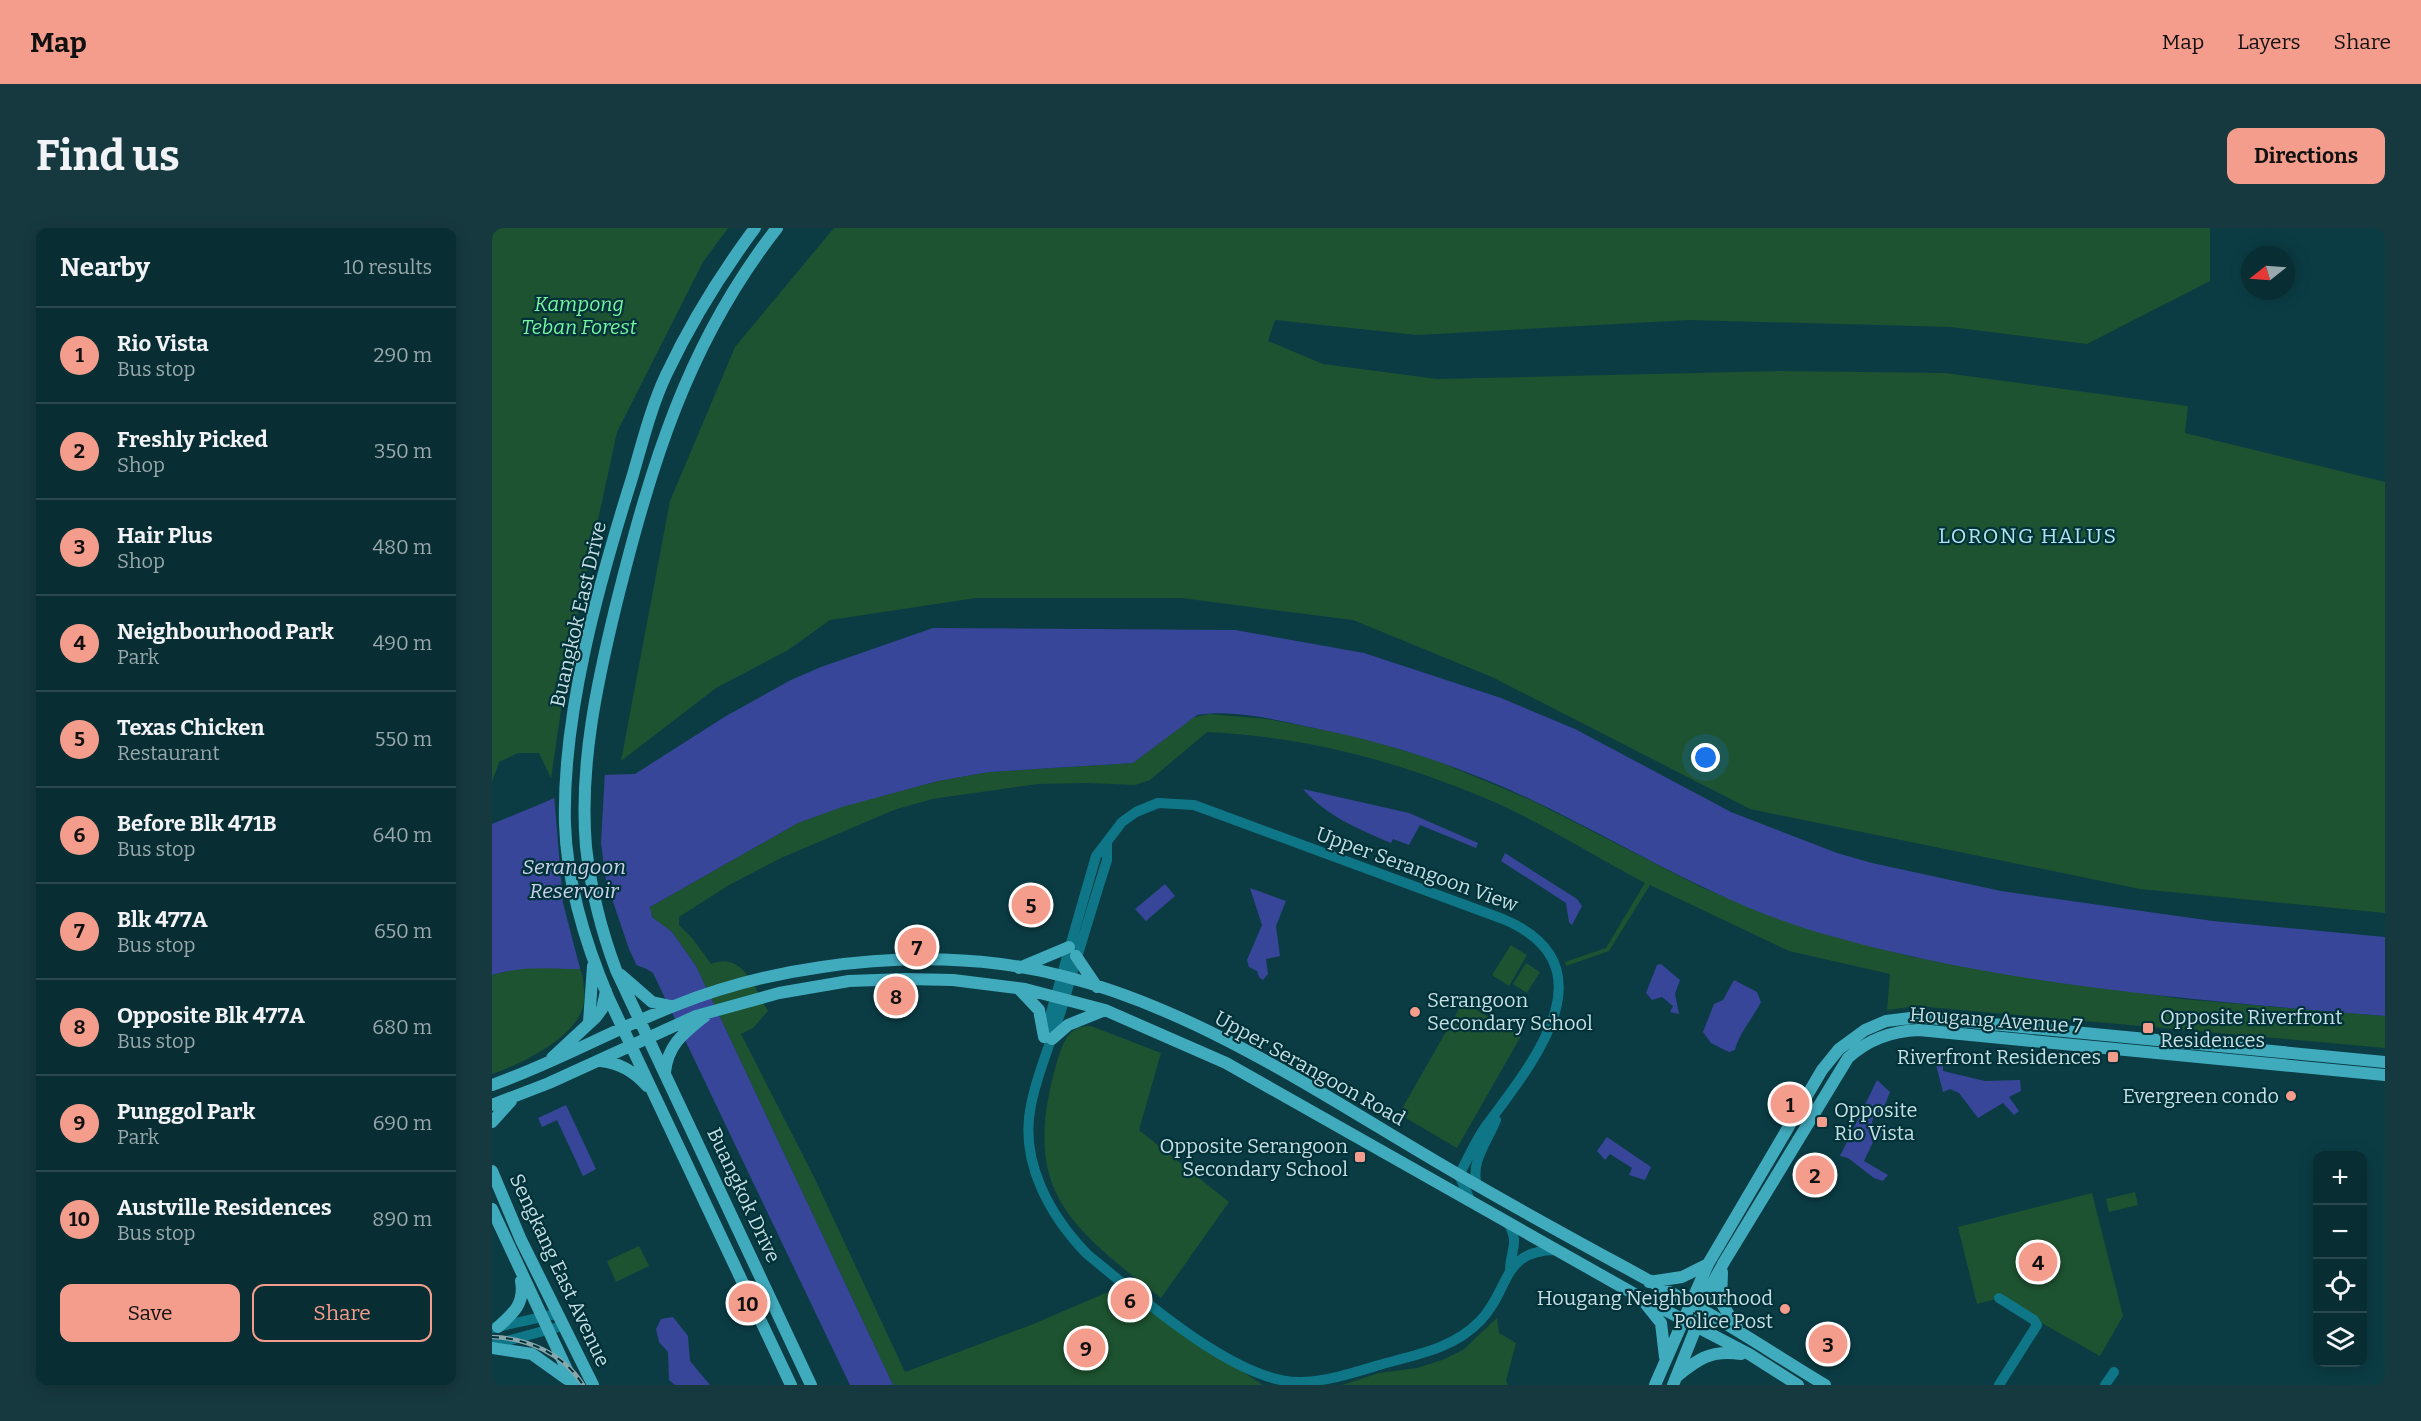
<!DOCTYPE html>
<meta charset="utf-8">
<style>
body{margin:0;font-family:Bitter,serif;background:#16393f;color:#f1f3f6}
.controls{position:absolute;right:18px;bottom:18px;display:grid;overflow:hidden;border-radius:12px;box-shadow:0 3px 15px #0003}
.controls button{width:54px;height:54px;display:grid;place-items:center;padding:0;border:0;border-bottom:2px solid #29494e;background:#082d33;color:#f1f3f6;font:30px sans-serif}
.compass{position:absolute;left:1749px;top:18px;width:54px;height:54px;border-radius:50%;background:#082d33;box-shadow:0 3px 15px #0003;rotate:253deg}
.you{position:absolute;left:1214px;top:530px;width:21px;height:21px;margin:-15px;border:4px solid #fff;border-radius:50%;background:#1a73e8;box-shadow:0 0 0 9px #1a73e833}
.badge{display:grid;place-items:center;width:39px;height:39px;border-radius:50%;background:#f49d8c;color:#111;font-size:20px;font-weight:700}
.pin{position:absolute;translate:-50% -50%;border:3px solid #fff;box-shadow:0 2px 6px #0006}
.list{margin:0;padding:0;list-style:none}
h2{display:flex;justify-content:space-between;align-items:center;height:78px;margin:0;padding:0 24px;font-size:26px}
h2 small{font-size:20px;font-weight:400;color:#98a8ac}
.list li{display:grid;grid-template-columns:39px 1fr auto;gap:18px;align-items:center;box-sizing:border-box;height:96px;padding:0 24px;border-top:2px solid #29494e}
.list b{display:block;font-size:22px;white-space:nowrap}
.list p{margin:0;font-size:20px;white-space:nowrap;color:#98a8ac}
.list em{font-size:20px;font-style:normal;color:#98a8ac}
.actions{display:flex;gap:12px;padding:18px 24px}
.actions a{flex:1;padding:14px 0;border:2px solid #f49d8c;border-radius:12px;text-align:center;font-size:21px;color:#f49d8c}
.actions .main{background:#f49d8c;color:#111}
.icon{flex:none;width:33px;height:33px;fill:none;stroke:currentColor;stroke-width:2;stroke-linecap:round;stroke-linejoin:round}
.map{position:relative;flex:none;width:1893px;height:1157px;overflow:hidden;border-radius:12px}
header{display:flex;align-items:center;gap:36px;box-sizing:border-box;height:84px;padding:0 30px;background:#f49d8c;color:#111}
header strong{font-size:28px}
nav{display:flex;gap:33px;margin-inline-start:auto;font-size:21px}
.intro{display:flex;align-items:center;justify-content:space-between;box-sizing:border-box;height:144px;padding:0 36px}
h1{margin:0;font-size:42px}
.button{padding:15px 27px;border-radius:12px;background:#f49d8c;color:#111;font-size:21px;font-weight:700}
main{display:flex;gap:36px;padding:0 36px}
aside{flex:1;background:#082d33;border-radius:12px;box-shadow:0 3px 15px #0003}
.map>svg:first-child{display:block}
.green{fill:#1d5330}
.water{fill:#374698}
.pier{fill:#0b3c44}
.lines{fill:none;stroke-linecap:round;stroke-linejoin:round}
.minor{stroke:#0e7686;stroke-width:10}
.major{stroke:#41abbe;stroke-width:12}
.rail-casing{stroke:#87a7ad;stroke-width:4.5}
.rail{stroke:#00323a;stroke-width:2;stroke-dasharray:7;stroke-linecap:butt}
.poi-dot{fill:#f49d8c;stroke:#00323a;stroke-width:2}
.labels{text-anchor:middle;stroke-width:4.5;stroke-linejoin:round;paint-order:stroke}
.park-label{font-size:20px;font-style:italic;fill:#78f59f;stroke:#00323a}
.street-label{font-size:20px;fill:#c7dee3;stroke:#00323a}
.poi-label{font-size:20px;fill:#c7dee3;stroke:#00323a;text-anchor:end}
.neighbourhood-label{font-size:21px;letter-spacing:1.5px;fill:#b3e3ed;stroke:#00323a}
.water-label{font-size:21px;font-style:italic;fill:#cbd2e9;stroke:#00323a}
</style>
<header>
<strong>Map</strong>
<nav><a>Map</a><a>Layers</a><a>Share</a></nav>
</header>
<div class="intro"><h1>Find us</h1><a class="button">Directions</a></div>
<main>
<aside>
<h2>Nearby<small>10 results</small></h2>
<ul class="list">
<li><span class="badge">1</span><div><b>Rio Vista</b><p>Bus stop</p></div><em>290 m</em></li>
<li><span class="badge">2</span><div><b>Freshly Picked</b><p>Shop</p></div><em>350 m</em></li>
<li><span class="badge">3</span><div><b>Hair Plus</b><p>Shop</p></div><em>480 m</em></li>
<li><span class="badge">4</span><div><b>Neighbourhood Park</b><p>Park</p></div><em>490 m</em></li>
<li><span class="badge">5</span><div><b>Texas Chicken</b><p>Restaurant</p></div><em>550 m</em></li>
<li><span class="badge">6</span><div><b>Before Blk 471B</b><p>Bus stop</p></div><em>640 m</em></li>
<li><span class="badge">7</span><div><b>Blk 477A</b><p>Bus stop</p></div><em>650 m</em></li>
<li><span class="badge">8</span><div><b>Opposite Blk 477A</b><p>Bus stop</p></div><em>680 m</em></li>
<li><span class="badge">9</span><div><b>Punggol Park</b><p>Park</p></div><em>690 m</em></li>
<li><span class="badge">10</span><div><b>Austville Residences</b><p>Bus stop</p></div><em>890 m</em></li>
</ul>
<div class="actions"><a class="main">Save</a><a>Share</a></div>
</aside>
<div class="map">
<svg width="1893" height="1157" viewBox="0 0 1893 1157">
<rect width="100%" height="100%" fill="#0b3c44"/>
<path class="green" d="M0 0H236L211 34 125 204 78 422 59 550 47 525H26L7 534 0 554Z
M342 0H1718V53L1595 116 1458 99 1198 92 925 107 783 92 776 113 831 136 945 151 1289 143 1453 145 1696 178 1693 205 1893 254V685L1648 661 1258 581 1000 449 861 392 689 370H484L338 392 296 422 224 460 129 533 178 273 243 119Z
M717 486 775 491 868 509 943 532 1039 572 1211 660 1326 704 1421 729 1689 771 1893 788V820L1425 778 1395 782 1398 746 1297 723 1158 657 1117 723 1074 738 1073 734 1114 720 1153 655C1105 630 1058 600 1009 577 914 535 818 509 715 504L658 552 643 557 596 555 546 556 440 571 402 582 289 630 237 657 187 689V697L201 711 219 736C251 723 263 761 276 783L261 800 249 806 322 949 413 1144 539 1097 623 1061 771 1157H401L204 738 180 704 160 689 158 679 306 595 350 578 446 553 497 544 641 535 699 490Z
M1019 717 1035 727 1017 758 1000 747Z
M1034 735 1048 744 1035 765 1021 756Z
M59 738 89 741C91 751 93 763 92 773 89 808 29 836 0 846V747L33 739Z
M971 774 1029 808 965 920 907 886Z
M599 798 669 825 647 902 737 974 669 1070C575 997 528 961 565 834 571 815 576 797 599 798Z
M1643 964 1646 977 1617 984 1614 971Z
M1600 965 1631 1088 1608 1128 1546 1093 1547 1090 1512 1069 1485 1076 1466 999Z
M147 1018 157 1038 124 1054 115 1033Z
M1005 1090 1007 1105 1024 1115 1014 1153 1016 1157H850L887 1145 925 1140 950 1132 971 1122Z"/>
<path class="water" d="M441 400 743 402 872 425 1009 470 1083 501 1239 584 1345 625 1380 635 1509 663 1721 693 1893 709V788C1703 772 1512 758 1328 705 1225 675 1136 618 1040 572 970 539 898 515 822 500 785 492 743 481 705 487L641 535 497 544 446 553 350 579 306 595 158 679 160 689 180 704 204 738 401 1157H358L161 745C141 729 112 740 88 741 53 741 36 737 0 747V596L58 572 107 547 143 546 234 488 299 452 329 439Z
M811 561 917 585 986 615 984 620 928 597 917 617 901 611 899 615C867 601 834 588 811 561Z
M1013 625 1085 671 1090 678 1080 697 1077 694 1074 675 1009 633Z
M673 656 683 668 654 693 643 681Z
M758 660 794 673 784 698 788 728 774 731 776 746 771 752 767 749 765 743 757 739 755 732 770 697Z
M1169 736 1188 752 1183 766 1187 786 1178 784 1181 778 1170 769 1160 772 1154 765 1165 737Z
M1242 752 1265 764 1269 774C1261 790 1247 805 1243 822L1237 824 1219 815 1211 804 1222 776 1231 772Z
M1451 834V843L1493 853 1528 852 1529 863 1517 869 1527 883 1522 887 1511 875 1486 890 1467 865 1458 861 1451 864 1444 837Z
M1385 852 1398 864 1390 884H1383L1380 894 1383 901 1398 899 1399 905 1383 910 1372 933 1396 947 1391 953 1382 950 1356 930 1348 928Z
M74 877 104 941 91 948 65 892 50 899 46 890Z
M1115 909 1159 939 1153 952 1137 947 1140 940 1118 926 1113 932 1105 923Z
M181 1089 196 1108 198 1133 218 1157H183L177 1152 176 1124 167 1114 164 1101 169 1091Z"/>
<path class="pier" d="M113 543 109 615 114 653 137 721 146 740 89 744 71 675 62 566 105 544Z"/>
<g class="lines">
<path class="minor" d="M615 615V632C600 679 586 726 572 773 562 808 546 841 539 877 527 933 558 988 595 1026 644 1066 746 1157 810 1154 838 1153 867 1143 894 1135 929 1126 963 1119 988 1093 1019 1061 1009 1021 1066 1022
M552 809 604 628 630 594 644 584 666 575 702 577 1011 691C1123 738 1039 837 994 898 983 913 976 931 967 947L979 974
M985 958C978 933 995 915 1004 892
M1015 993C1029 1016 1018 1021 1018 1043
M0 1100 64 1086
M0 1117 70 1098
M1507 1157 1545 1097 1542 1092 1507 1070
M1613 1157 1622 1144"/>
<path class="major" d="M263 0C228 47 199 94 174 147 159 179 150 216 140 250 107 355 70 486 73 596 75 657 93 715 117 771L299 1157
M285 0C195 115 159 237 124 377 105 455 87 538 94 619 99 662 109 702 124 742L319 1157
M584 728 605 759
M527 740 577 719
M129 747 160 774 179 778
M528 762 547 782 552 809
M97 794 101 738
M560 811 576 797 613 782
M60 830 104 789 110 781 114 763
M109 833C128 835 142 843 155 858
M173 844C176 816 192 805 213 788
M0 857C63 835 120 802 182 778 229 759 280 746 330 739 408 727 495 728 571 748 718 785 852 882 983 956 1059 1000 1137 1041 1214 1084 1254 1107 1293 1133 1333 1157
M0 877 57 855 204 788 287 765 357 753 413 751 461 752 533 761 613 782 734 835 1146 1068 1257 1126 1306 1157
M0 894 19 873
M0 943 29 1012 101 1157
M0 981 82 1157
M1230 1044 1229 1074 1245 1100
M1157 1054 1190 1049 1216 1036
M1153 1075 1169 1095 1173 1129
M6 1099C22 1085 33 1075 29 1053
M0 1120 40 1126 75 1151
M1184 1149C1207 1130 1219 1122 1249 1126
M1163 1157 1216 1036 1330 842 1347 821 1373 802 1394 793 1427 789 1893 834
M1181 1157 1211 1082 1212 1071 1232 1034 1356 830C1375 812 1400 803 1427 802L1893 847"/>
<defs>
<path id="rail" d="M0 1109C35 1110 72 1126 91 1157"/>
</defs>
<use href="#rail" class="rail-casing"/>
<use href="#rail" class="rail"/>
</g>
<g class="poi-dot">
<circle cx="923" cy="784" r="6"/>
<rect x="1650" y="794" width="12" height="12" rx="3"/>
<rect x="1615" y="823" width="12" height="12" rx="3"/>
<circle cx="1799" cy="868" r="6"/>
<rect x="1324" y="888" width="12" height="12" rx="3"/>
<rect x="862" y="923" width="12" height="12" rx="3"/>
<circle cx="1293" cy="1081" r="6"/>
</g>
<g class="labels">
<g class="park-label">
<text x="87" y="83">Kampong<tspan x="87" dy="23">Teban Forest</tspan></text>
</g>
<g class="street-label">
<text transform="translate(86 386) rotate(-77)" y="7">Buangkok East Drive</text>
<text transform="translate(925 641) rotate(20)" y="7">Upper Serangoon View</text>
<text transform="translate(1504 792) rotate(4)" y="7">Hougang Avenue 7</text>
<text transform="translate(818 840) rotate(29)" y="7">Upper Serangoon Road</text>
<text transform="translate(252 967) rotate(65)" y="7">Buangkok Drive</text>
<text transform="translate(68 1042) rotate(65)" y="7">Sengkang East Avenue</text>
</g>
<g class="poi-label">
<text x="935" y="779" text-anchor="start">Serangoon<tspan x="935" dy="23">Secondary School</tspan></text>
<text x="1668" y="796" text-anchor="start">Opposite Riverfront<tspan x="1668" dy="23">Residences</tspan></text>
<text x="1609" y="836">Riverfront Residences</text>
<text x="1787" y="875">Evergreen condo</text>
<text x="1342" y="889" text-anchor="start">Opposite<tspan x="1342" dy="23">Rio Vista</tspan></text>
<text x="856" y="925">Opposite Serangoon<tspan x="856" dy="23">Secondary School</tspan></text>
<text x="1281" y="1077">Hougang Neighbourhood<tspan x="1281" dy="23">Police Post</tspan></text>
</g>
<g class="neighbourhood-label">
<text x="1536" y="315">LORONG HALUS</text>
</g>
<g class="water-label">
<text x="82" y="646">Serangoon<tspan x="82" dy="24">Reservoir</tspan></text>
</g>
</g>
</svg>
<div class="controls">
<button>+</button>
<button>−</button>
<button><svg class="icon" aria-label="locate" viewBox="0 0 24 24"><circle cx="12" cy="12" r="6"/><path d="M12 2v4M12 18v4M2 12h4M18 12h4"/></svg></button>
<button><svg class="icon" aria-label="layers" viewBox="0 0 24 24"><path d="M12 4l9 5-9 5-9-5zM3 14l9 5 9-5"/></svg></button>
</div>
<svg class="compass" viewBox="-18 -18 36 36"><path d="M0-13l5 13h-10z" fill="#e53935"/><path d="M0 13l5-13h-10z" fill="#98a8ac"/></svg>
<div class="you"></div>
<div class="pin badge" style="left:1298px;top:876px">1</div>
<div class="pin badge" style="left:1323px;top:947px">2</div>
<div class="pin badge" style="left:1336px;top:1116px">3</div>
<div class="pin badge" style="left:1546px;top:1034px">4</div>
<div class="pin badge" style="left:539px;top:677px">5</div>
<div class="pin badge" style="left:638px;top:1072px">6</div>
<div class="pin badge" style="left:425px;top:719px">7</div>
<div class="pin badge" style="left:404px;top:768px">8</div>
<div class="pin badge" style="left:594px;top:1120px">9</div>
<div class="pin badge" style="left:256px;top:1075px">10</div>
</div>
</main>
